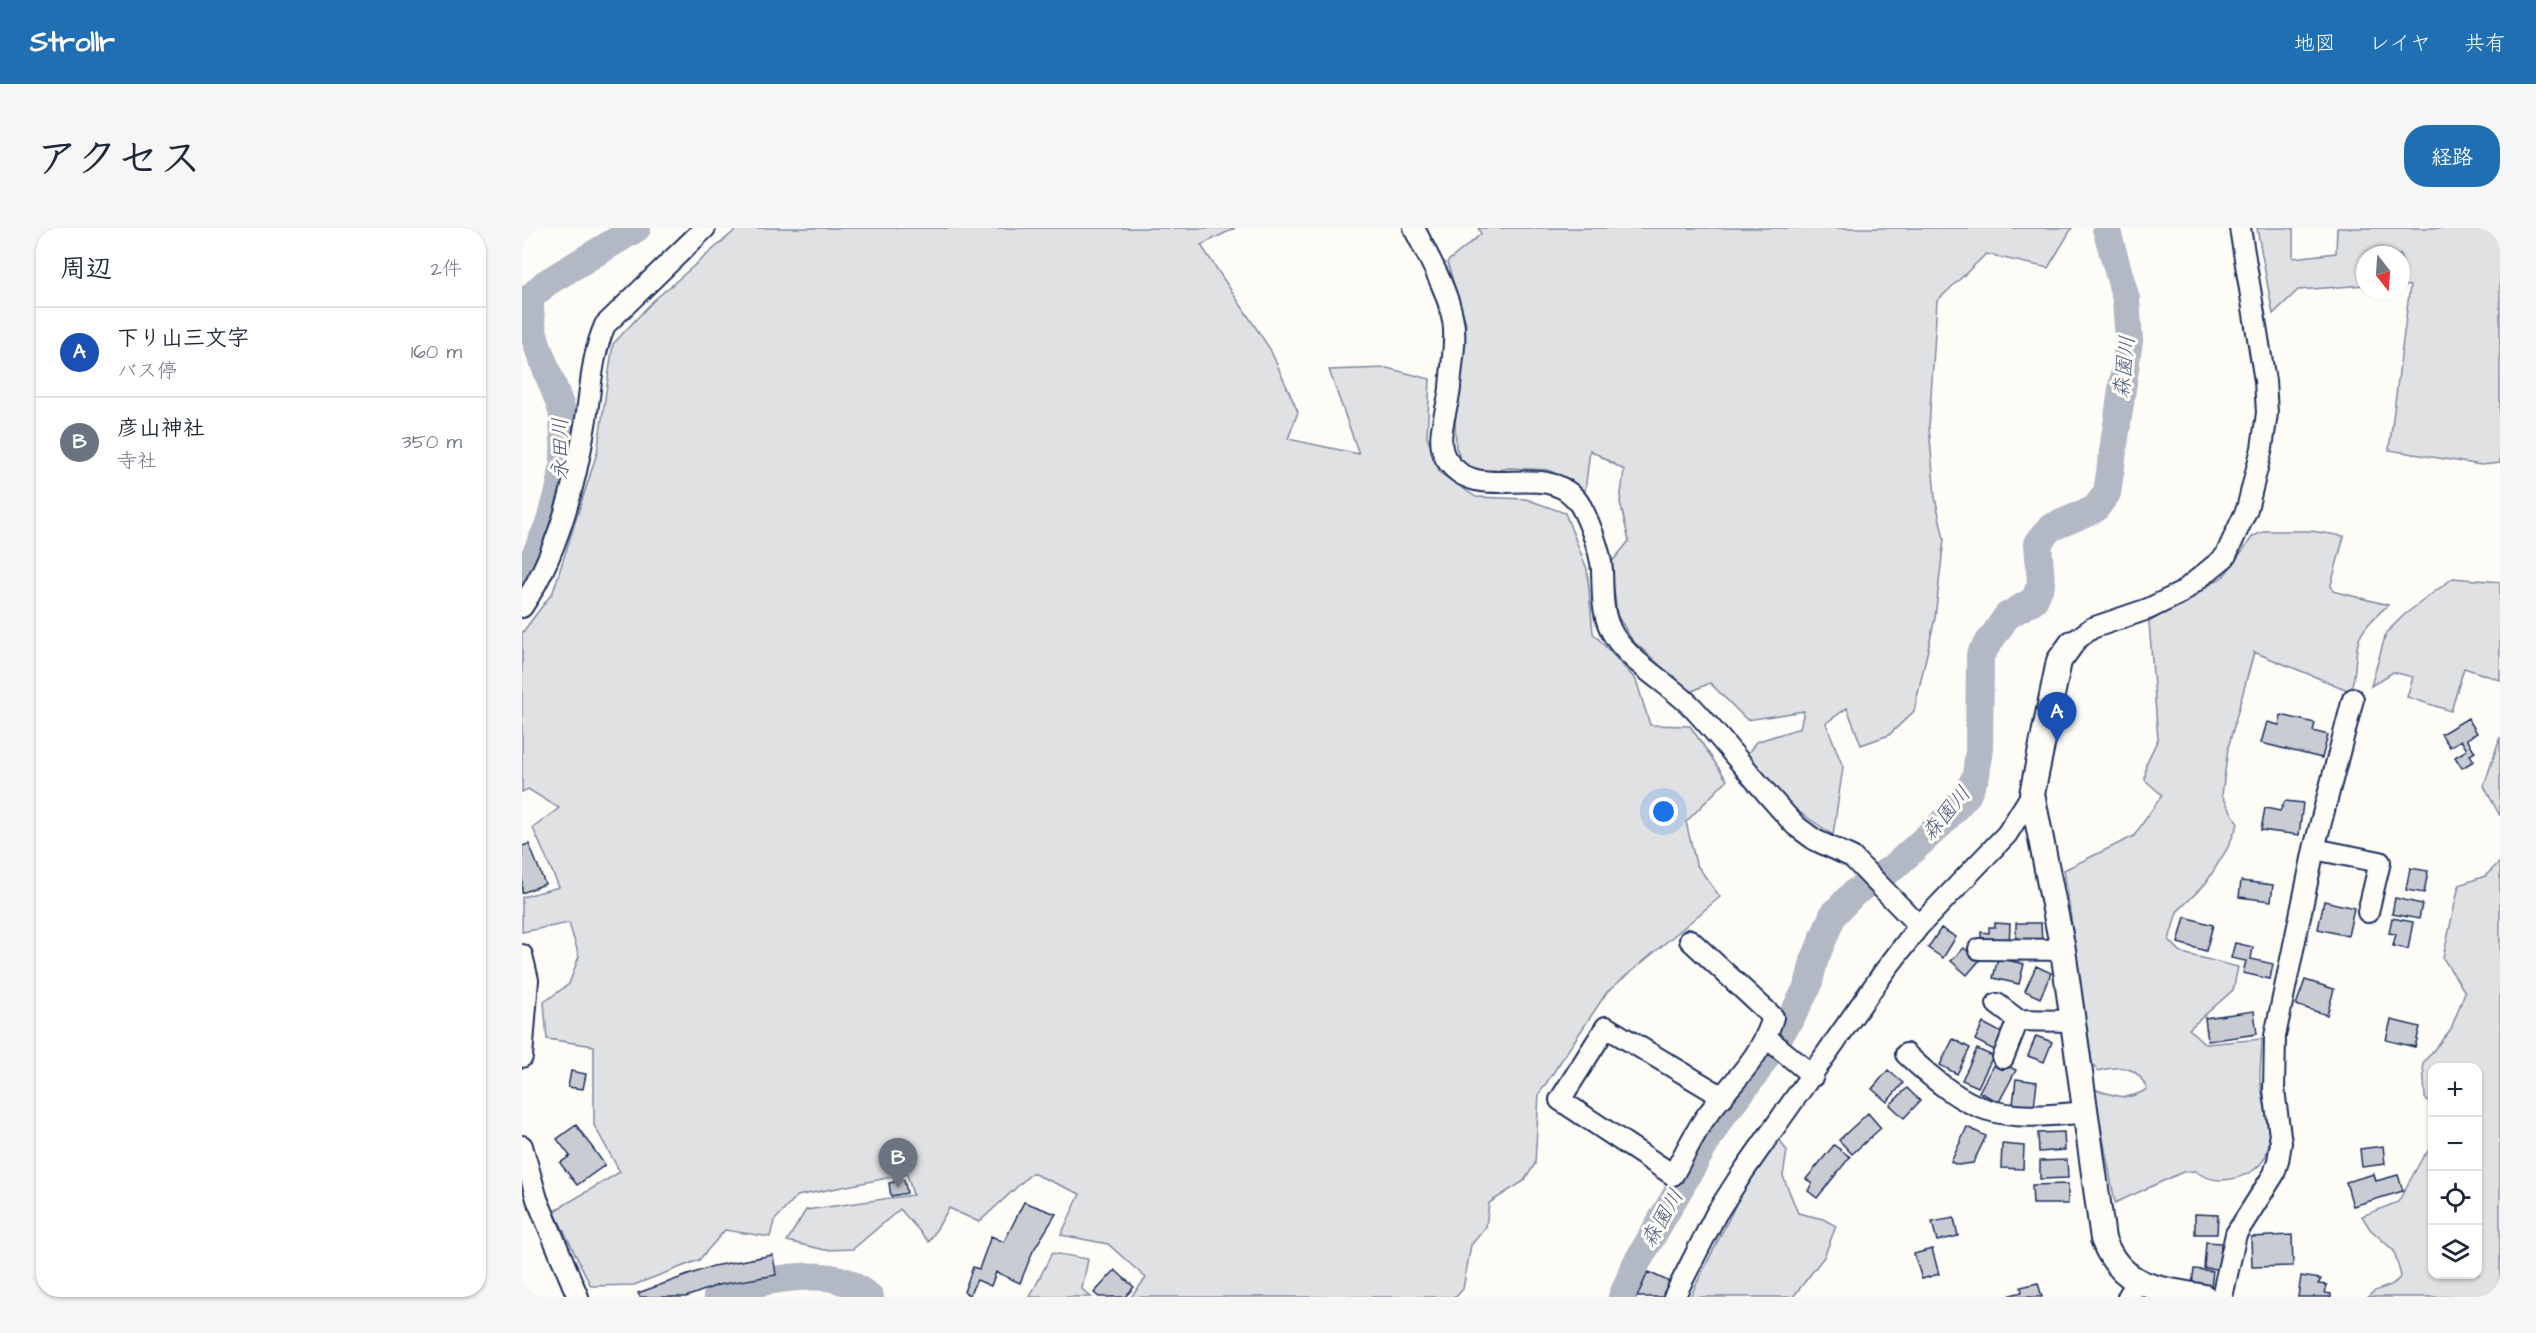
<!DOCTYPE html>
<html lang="ja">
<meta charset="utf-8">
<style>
body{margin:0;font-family:"Architects Daughter","Klee One",sans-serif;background:#f6f6f7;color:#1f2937}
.controls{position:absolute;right:18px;bottom:18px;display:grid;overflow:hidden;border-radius:12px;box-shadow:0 2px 4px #0004}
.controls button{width:54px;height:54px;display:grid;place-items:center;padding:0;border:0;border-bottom:2px solid #e0e1e3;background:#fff;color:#1f2937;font:30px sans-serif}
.compass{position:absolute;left:1834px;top:18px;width:54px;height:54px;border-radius:50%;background:#fff;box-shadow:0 2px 4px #0004;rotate:163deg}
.you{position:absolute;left:1142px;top:584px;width:21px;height:21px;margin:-15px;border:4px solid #fff;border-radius:50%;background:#1a73e8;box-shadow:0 0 0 9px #1a73e833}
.badge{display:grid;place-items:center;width:39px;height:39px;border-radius:50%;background:#1f6fb2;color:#fff;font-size:20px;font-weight:700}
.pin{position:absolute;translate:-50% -50px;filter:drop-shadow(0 2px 3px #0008)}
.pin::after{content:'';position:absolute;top:32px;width:21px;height:18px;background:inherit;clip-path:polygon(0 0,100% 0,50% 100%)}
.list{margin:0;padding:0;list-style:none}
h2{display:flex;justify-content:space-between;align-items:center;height:78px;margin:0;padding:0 24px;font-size:26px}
h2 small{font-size:20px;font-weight:400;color:#747a83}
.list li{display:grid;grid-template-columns:39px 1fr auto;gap:18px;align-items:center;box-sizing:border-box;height:90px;padding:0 24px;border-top:2px solid #e0e1e3}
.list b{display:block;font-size:22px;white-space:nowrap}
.list p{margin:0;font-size:20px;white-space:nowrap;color:#747a83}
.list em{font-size:20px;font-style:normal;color:#747a83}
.icon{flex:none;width:33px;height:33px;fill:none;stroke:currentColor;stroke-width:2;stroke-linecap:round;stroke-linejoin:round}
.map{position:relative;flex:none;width:1978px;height:1069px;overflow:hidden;border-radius:24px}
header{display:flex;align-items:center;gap:36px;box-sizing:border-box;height:84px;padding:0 30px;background:#1f6fb2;color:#fff}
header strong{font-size:28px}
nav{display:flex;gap:33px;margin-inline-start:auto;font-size:21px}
.intro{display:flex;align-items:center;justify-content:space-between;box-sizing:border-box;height:144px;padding:0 36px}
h1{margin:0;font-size:42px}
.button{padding:15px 27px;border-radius:24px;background:#1f6fb2;color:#fff;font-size:21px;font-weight:700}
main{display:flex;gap:36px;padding:0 36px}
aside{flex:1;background:#fff;border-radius:24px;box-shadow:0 2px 4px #0004}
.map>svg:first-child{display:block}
.green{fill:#e0e1e3;stroke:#7e88a0;stroke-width:1.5}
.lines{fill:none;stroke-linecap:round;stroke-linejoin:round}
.river{stroke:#b3b8c5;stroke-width:28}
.building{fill:#c9ccd3;stroke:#1b2f5e;stroke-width:1.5}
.minor-casing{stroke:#1b2f5e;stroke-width:24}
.tertiary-casing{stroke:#1b2f5e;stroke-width:28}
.minor{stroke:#fdfcf7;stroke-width:20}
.tertiary{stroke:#fdfcf7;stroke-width:24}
.labels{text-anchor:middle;stroke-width:6;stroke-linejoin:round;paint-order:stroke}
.water-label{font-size:21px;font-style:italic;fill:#49587d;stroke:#fdfcf7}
</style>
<header>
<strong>Strollr</strong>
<nav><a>地図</a><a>レイヤ</a><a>共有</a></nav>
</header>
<div class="intro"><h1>アクセス</h1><a class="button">経路</a></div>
<main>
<aside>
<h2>周辺<small>2件</small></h2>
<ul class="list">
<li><span class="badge" style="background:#1a4fb4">A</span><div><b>下り山三文字</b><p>バス停</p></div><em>160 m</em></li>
<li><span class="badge" style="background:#6b7280">B</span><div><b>彦山神社</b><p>寺社</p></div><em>350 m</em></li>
</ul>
</aside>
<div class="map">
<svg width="1978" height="1069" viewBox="0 0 1978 1069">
<rect width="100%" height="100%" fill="#fdfcf7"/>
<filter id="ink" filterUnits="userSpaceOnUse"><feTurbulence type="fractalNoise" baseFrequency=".0167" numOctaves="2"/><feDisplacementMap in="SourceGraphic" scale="12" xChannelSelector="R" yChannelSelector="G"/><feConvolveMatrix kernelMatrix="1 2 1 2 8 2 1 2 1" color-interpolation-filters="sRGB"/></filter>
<g filter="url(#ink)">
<path class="green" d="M216 0H713L679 17 748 121 776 184 766 211 837 226 807 142 865 140 908 151 905 208 918 245 954 269 1004 271 1043 285 1065 341 1071 405 1114 452 1128 497 1168 498 1205 552 1164 594 1174 636 1198 669 1085 764 1017 866 1013 936 1002 953 967 975 964 999 949 1017 941 1061 934 1069H609L624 1050 586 1016 539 1007 558 966 510 945 457 994 427 980 407 1014 378 981 331 1021 303 1022 265 1013 284 982 391 967 385 946 275 968 252 993 248 1009 203 1002 177 1032 112 1057 69 1058 32 983 98 944 72 897V818L25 811 22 774 47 756 57 728 47 695 0 704V669L37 659 11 600 37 580 6 561 0 564V405L31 364 75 225 91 116 131 73Z
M956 0H1550L1526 40 1464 26 1415 73 1407 199 1413 269 1422 311 1413 390 1392 483 1367 507 1339 517 1325 480 1304 495 1321 539 1311 607 1273 581 1224 528 1234 514 1278 500 1282 483 1225 492 1188 455 1168 464 1110 412 1095 387 1089 335 1107 313 1098 274 1102 242 1068 222 1063 263 1027 242 988 240 956 245 939 232 934 219 933 194 944 95 925 34 959 6Z
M1735 0H1771V30L1814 25 1815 0H1978V235L1959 237 1867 222 1888 58 1879 57V27H1843V57L1776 62 1751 86Z
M1744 303H1789L1822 308 1809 357 1811 363 1866 377C1855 387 1839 401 1836 415 1832 432 1835 447 1828 463L1732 424 1706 520 1700 567 1716 596 1705 621 1684 655 1655 684 1647 712 1660 725 1716 739 1711 762 1667 801 1683 816 1740 811C1740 823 1738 836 1738 849 1740 886 1767 933 1717 949 1700 954 1687 953 1673 943L1661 944 1593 975 1572 861C1594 868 1605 874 1625 861 1615 837 1599 837 1576 843L1570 835 1542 642 1612 608 1640 567 1623 552 1624 536 1636 511 1627 394 1702 348 1731 308Z
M1931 350 1978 354V452L1942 440 1929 483 1885 469 1891 449 1871 444 1849 458 1864 405 1882 387Z
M1978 509V588L1962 558Z
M1978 634V1069H1846C1855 1057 1867 1064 1879 1048L1872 1023 1848 1001 1840 988 1876 974 1901 929 1910 919V1046H1956V840H1910V877L1903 870 1901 835 1929 801 1943 764 1921 730 1937 657 1963 648Z
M1257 911 1265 923 1261 948 1276 985 1301 991 1314 998 1302 1029 1271 1069H1168L1218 968Z
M530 1025 566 1031 560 1061 569 1069H508Z"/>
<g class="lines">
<path class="river" d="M0 353C24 307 45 263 42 210 41 202 42 191 40 183 28 145 6 110 8 70L24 55 115 0
M195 1069C224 1054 293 1041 324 1054 332 1057 340 1064 348 1069
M1100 1069 1114 1036 1197 892 1233 846 1270 788 1286 758 1292 733 1311 687 1332 665 1372 639 1420 595 1445 567 1454 547 1457 523 1458 427 1485 388 1512 372 1519 356 1516 315 1528 300 1573 281 1585 265 1607 113 1604 71 1584 0"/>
</g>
<path class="building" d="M1759 487 1793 495 1791 503 1806 507 1800 530 1739 515 1745 494 1757 497Z
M1946 490 1955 505 1945 511 1953 524 1948 527 1952 533 1940 540 1933 529 1945 522 1939 512 1928 519 1919 506Z
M1763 573 1781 575 1777 607 1739 602 1743 580 1758 583Z
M7 616 23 656 0 665V618Z
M1888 640 1906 643 1902 665 1884 662Z
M1719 653 1751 657 1749 673 1717 669Z
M1873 670 1900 676 1897 691 1870 686Z
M1802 673 1832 680 1826 708 1796 701Z
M1663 689 1691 697 1684 723 1656 715Z
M1870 690 1891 694 1886 721 1871 718 1874 706 1867 705Z
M1473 695 1488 696 1487 718 1459 717V704L1467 705V699H1473Z
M1494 695H1519L1520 715 1494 716Z
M1419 700 1434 709 1421 730 1406 720Z
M1713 715 1731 719 1729 731 1751 736 1748 751 1721 745 1724 733 1709 730Z
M1442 720 1457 733 1445 747 1429 733Z
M1476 730 1502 736 1497 756 1471 750Z
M1514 738 1529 745 1518 770 1503 763Z
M1783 752 1812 761 1805 787 1774 777Z
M1732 783 1735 806 1686 813 1683 790Z
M1869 792 1898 799 1893 819 1864 812Z
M1461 795 1482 806 1474 823 1453 812Z
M1514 808 1530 814 1522 834 1506 828Z
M1431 811 1448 820 1435 846 1418 837Z
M1455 821 1471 828 1456 859 1440 852Z
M1474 832 1494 842 1477 874 1457 864Z
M1366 842 1381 855 1365 874 1350 861Z
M49 843 64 846 61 861 46 859Z
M1494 851 1515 854 1512 879 1491 876Z
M1385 860 1398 873 1382 890 1368 877Z
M1346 885 1359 900 1330 926 1317 912Z
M54 897 83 937 55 957 38 935 48 928 35 911Z
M1445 899 1464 908 1451 935 1436 937 1429 934Z
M1542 904 1543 922 1517 924 1516 905Z
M1480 916 1502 918 1501 941 1479 940Z
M1312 917 1328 929 1295 970 1286 963 1290 955 1284 951Z
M1861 918 1863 936 1840 939 1838 921Z
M1545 932 1546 950 1518 951V933Z
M1852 946 1854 953 1876 947 1881 963 1831 978 1824 954Z
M382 952 385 965 369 968 367 955Z
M1546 956V976H1511L1510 957Z
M502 974 534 986 511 1023 498 1055 474 1044 469 1058 455 1052 447 1067 442 1064 451 1039 457 1041 469 1008 482 1014Z
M1673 986 1696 987 1695 1006H1673Z
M1432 990 1436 1008 1415 1013 1410 994Z
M1770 1007 1771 1038 1730 1039 1729 1009Z
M1684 1014 1699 1015 1698 1041 1682 1040Z
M1410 1021 1417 1046 1400 1051 1392 1026Z
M251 1027 254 1047 196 1057 164 1069H118L116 1065 191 1038Z
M1672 1041 1691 1043 1689 1059 1670 1057Z
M593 1042 612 1059 603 1069H577L572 1065Z
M1126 1044 1150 1055 1144 1069H1115Z
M1779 1048 1799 1051 1796 1056 1805 1057 1803 1065 1809 1066V1069H1776Z
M1516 1055 1520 1069H1488V1067L1500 1064 1499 1059Z"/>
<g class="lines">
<defs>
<path id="minor" d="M892 0C906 29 925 60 931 92 935 112 929 139 928 160 926 181 912 211 924 231 955 278 1018 232 1053 270 1064 282 1079 325 1080 342 1081 365 1079 387 1092 408 1111 437 1148 456 1172 481 1207 519 1238 560 1274 598L1293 612 1330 629 1397 698
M0 379C35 327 53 258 63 197 69 163 69 129 83 97L183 0
M1550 415 1570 400 1626 381 1659 365 1703 329 1725 281 1740 220 1745 185 1743 153 1718 0
M1792 621 1858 634 1846 684
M1168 712 1251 789C1239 832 1206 857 1181 893 1170 910 1161 929 1151 947L1038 872 1084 799 1201 869
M1457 721 1541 722
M0 727 6 752 0 829
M1475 776 1496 792
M1245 810 1291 848
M1384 826C1449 887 1475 894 1563 884
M1481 830 1496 792 1550 793
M0 918 15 971 56 1069
M1152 1069 1194 986 1221 944 1362 744 1397 698 1485 606 1510 566
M1606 1069 1615 1054
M1700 1069 1714 1006 1752 946 1756 933 1759 915 1752 862 1753 808 1792 621 1831 471"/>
<path id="tertiary" d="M1550 415 1537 433 1510 566 1541 722 1581 1011C1600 1061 1636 1060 1682 1069"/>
</defs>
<use href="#minor" class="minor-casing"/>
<use href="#tertiary" class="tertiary-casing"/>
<use href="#minor" class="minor"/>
<use href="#tertiary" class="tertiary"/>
</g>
</g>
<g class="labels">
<g class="water-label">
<text transform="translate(1602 139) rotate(-84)" y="7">森園川</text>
<text transform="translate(38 221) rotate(-90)" y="7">永田川</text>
<text transform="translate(1424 585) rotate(-50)" y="7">森園川</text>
<text transform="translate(1140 990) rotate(-60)" y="7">森園川</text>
</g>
</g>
</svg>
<div class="controls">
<button>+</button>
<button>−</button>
<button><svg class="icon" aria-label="locate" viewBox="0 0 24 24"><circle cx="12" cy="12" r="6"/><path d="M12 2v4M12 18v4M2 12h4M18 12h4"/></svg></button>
<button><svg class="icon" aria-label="layers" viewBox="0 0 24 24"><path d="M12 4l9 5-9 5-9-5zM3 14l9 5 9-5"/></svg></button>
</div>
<svg class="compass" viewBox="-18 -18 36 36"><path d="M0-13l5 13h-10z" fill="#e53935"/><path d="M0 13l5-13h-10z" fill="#747a83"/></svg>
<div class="you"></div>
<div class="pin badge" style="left:1535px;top:514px;background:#1a4fb4">A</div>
<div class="pin badge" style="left:376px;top:960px;background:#6b7280">B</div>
</div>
</main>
